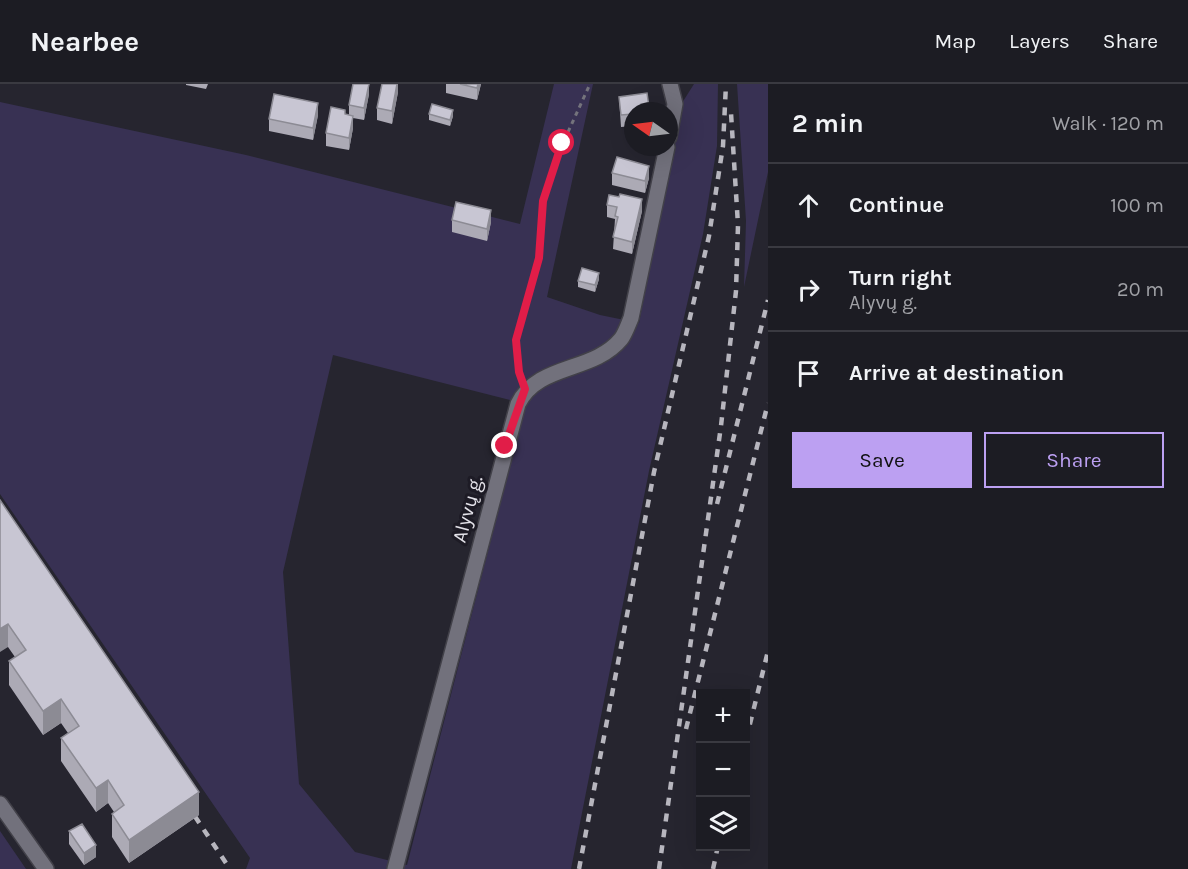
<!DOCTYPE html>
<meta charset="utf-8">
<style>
body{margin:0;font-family:Karla,sans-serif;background:#292930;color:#f1f3f6}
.controls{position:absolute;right:18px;bottom:18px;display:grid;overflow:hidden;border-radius:0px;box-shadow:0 6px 24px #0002}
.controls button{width:54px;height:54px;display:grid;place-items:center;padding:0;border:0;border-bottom:2px solid #3a3a41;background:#1c1c23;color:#f1f3f6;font:30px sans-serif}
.compass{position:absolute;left:624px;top:18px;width:54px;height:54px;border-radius:50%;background:#1c1c23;box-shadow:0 6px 24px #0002;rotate:284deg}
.stop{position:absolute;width:18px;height:18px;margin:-14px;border:4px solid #e11d48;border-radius:50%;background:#fff}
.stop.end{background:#e11d48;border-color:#fff;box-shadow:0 2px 6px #0008}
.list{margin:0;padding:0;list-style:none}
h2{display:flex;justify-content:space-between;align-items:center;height:78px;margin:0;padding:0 24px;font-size:26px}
h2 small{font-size:20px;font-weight:400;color:#a0a1a6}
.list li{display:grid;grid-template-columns:39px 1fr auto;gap:18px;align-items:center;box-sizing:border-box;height:84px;padding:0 24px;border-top:2px solid #3a3a41}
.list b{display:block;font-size:22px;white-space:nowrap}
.list p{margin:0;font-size:20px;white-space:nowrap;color:#a0a1a6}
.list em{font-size:20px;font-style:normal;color:#a0a1a6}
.actions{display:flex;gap:12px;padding:18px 24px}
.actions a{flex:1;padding:14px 0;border:2px solid #bca0f2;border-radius:0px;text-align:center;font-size:21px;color:#bca0f2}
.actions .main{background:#bca0f2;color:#111}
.icon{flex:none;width:33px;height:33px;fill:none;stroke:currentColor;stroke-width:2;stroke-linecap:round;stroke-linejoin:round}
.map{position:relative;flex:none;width:768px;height:785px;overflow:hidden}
header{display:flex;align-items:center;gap:36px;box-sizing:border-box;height:84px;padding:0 30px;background:#1c1c23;border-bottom:2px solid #3a3a41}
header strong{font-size:28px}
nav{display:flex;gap:33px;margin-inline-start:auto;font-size:21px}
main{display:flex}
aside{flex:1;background:#1c1c23}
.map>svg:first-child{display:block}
.green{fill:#383153;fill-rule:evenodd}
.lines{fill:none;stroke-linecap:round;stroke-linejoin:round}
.street-casing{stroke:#424149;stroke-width:18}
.path{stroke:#74737c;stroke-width:3;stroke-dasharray:4.5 4.5;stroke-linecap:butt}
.street{stroke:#72717c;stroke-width:15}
.rail{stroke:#b7b6be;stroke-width:4.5;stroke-dasharray:8 8;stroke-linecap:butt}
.wall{fill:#acaab5}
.shaded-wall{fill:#8c8b94}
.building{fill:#c8c6d3;stroke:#8c8b94;stroke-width:1.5}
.route{stroke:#e11d48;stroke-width:8}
.labels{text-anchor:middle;stroke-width:6;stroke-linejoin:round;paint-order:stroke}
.street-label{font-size:20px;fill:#e3e2e9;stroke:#1d1b25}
</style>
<header>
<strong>Nearbee</strong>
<nav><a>Map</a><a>Layers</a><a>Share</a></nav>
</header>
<main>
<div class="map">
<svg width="768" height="785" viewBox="0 0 768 785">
<rect width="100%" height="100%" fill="#26252f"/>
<path class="green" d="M554 0H593L547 213 600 231 639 239 682 19 694 0H718L717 62 703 150 649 387 571 785H246L250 774 0 410V18L246 71 520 140ZM333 271 526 320 407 781 355 768 299 700 283 488Z
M737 0H768V88L744 203 746 137Z
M0 747 26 785H0Z"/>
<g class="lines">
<defs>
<path id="street" d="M669 53 675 20 670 0
M0 720 46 785
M395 785 518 320C538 279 593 289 621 255 625 250 628 241 631 234L667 63"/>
</defs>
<use href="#street" class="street-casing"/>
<path class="path" d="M521 292 516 257 539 174 543 117 563 59 590 0"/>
<use href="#street" class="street"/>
<path class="rail" d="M717 420 768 216
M686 645 768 319
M746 656 768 567
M186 719 230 785
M579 785 654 388 709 152 723 62 726 0
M659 785 721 342 736 207 738 141 731 29
M713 785 718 762"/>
</g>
<path class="wall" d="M186 0H208L206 5 186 1Z
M369 0V10L364 36 353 34V44L349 66 326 62V49L349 31V21Z
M398 0V8L392 40 377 36V24Z
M446 0H481L477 16 446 9Z
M619 13 649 23V27H633V42L621 43Z
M429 30 453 32 450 42 429 36Z
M318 31 313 56 269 47V35Z
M612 89 649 94 645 109 612 101Z
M619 113 642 127 632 170 613 165 615 135 607 133V121Z
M452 136 491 138 487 157 452 148Z
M599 195 595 208 578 203V197Z
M0 416 199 731 129 779 112 753V730L114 728 108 719 96 728 61 677V654L68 649 61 639 43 651 9 601V577L15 573 8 563Z
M69 747 96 773 84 781 69 760Z"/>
<path class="shaded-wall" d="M369 0V10L364 36V24Z
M397 0H398V8L392 40V27Z
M478 0H481L477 16V4Z
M318 19V31L313 56V44Z
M453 26V32L450 42V36Z
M353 32V44L349 66V54Z
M649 82V94L645 109V97Z
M642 115V127L632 170V158Z
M491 126V138L487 157V145Z
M599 189V195L595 208V201Z
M8 540V563L0 568V545Z
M61 615V639L43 651V627Z
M108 696V719L96 728V704Z
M199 708V731L129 779V756Z
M96 761V773L84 781V769Z"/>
<path class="building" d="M353 0H369L364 24 349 21Z
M382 0H397L392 27 377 24Z
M460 0H478L477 4Z
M647 9 649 23 635 25 636 27H633V30L621 31 619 13Z
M274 10 318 19 313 44 269 35Z
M432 20 453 26 450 36 429 30Z
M331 23 345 26V30L353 32 349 54 326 49Z
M617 73 649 82 645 97 612 89Z
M620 110 642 115 632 158 613 153 618 133 615 132 617 123 607 121 609 111 619 113Z
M456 118 491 126 487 145 452 136Z
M582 184 599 189 595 201 578 197Z
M0 416 199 708 129 756 112 730 124 721 108 696 96 704 61 654 79 642 61 615 43 627 9 577 26 566 8 540 0 545Z
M82 740 96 761 84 769 69 747Z"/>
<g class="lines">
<path class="route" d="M505 362 525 305 519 288 516 256 539 174 543 117 562 59"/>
</g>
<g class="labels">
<g class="street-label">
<text transform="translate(467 425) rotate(-75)" y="7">Alyvų g.</text>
</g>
</g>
</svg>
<div class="controls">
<button>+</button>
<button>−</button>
<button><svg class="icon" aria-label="layers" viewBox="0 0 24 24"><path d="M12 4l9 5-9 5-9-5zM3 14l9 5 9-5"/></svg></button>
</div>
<svg class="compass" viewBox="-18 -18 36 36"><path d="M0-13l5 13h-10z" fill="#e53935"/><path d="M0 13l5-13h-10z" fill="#a0a1a6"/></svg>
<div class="stop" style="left:562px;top:59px"></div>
<div class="stop end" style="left:505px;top:362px"></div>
</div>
<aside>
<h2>2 min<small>Walk · 120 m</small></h2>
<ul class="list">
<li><svg class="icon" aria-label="ahead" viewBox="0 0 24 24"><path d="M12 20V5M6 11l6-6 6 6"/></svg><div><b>Continue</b></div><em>100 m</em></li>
<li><svg class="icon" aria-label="right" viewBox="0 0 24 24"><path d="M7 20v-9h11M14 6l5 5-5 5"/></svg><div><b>Turn right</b><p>Alyvų g.</p></div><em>20 m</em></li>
<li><svg class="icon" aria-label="arrive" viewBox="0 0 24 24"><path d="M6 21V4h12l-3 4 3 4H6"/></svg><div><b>Arrive at destination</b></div></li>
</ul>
<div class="actions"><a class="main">Save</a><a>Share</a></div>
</aside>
</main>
